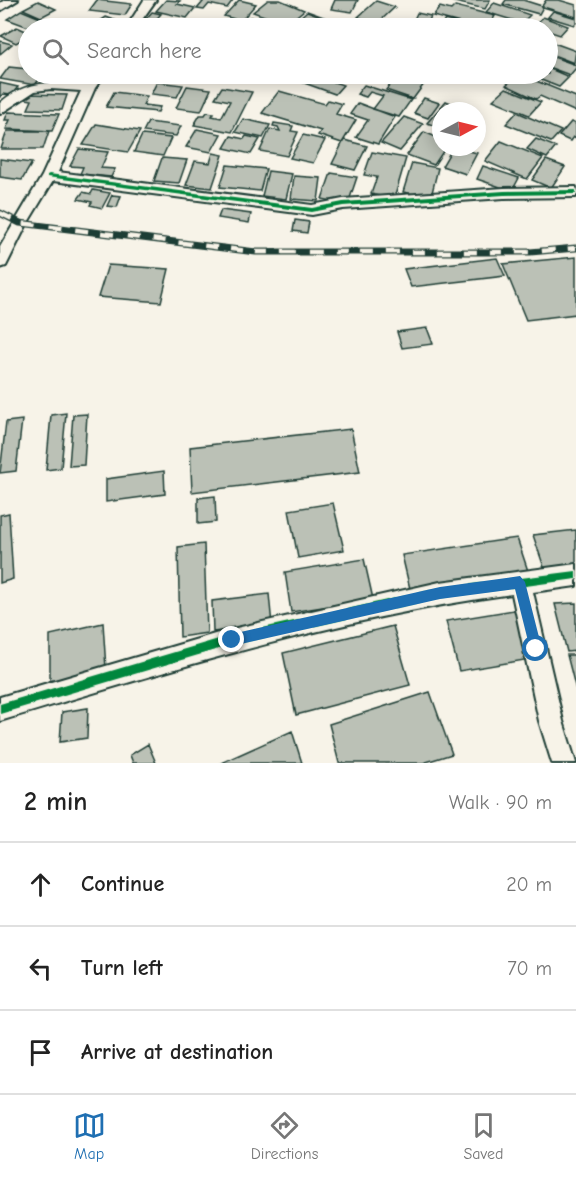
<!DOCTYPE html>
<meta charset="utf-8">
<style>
body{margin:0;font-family:"Comic Neue",sans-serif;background:#f2f2f2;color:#222}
.compass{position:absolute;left:432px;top:102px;width:54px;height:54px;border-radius:50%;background:#fff;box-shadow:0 3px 15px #0003;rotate:83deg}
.stop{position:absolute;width:18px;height:18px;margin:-14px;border:4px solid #1f6fb2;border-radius:50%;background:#fff}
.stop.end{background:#1f6fb2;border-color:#fff;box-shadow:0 2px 6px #0008}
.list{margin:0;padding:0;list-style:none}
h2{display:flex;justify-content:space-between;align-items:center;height:78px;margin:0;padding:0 24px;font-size:26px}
h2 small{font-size:20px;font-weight:400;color:#767676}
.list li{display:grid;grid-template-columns:39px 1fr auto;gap:18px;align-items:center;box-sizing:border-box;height:84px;padding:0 24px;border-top:2px solid #e0e0e0}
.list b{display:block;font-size:22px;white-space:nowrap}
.list em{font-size:20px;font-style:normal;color:#767676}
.icon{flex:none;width:33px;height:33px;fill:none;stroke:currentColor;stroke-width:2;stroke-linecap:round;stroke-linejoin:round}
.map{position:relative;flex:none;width:576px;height:763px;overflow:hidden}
.search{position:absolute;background:#fff;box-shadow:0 3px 15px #0003;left:18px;right:18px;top:18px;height:66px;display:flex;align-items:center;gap:15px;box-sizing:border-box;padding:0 21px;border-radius:33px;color:#767676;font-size:22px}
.sheet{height:330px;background:#fff}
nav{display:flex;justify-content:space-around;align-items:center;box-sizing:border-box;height:84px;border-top:2px solid #e0e0e0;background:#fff;font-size:16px;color:#767676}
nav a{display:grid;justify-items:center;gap:3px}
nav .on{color:#1f6fb2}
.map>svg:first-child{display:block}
.building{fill:#bbc1b6;stroke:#1f3d34;stroke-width:1.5}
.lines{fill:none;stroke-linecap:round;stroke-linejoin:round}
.street-casing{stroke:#1f3d34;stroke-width:4}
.street{fill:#f7f3e8;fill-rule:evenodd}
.rail-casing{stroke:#1f3d34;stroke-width:7}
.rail{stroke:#f7f3e8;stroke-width:4.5;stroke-dasharray:13;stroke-linecap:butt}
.cycleway-casing{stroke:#f7f3e8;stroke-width:3}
.cycleway{fill:#00873e;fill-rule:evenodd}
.route{fill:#1f6fb2}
</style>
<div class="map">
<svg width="576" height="763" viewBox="0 0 576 763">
<rect width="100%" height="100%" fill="#f7f3e8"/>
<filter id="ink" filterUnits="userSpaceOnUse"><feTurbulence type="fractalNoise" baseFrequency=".0167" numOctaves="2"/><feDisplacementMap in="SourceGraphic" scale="12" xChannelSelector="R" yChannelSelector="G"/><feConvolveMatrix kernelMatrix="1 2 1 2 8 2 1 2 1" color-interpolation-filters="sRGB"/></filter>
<g filter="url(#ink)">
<path class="building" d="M97 0 132 4 125 15 89 11Z
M166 0 180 1 177 4 195 8 187 18 156 11Z
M199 0H233L227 8 209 4 204 10 197 9 203 2Z
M239 0 256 4 241 21 224 16Z
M268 0H280L304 10 287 24 253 12Z
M335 0H358L352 12 331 9Z
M446 0H490L485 9Z
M506 0H523L542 6 546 0H559L576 5V17L543 7 539 14 503 4Z
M38 1 56 9 41 17 23 9Z
M376 1 395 7 377 24 358 17Z
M494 3 530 15 522 23 486 12Z
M455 6 495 16 488 28H480L433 16 440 7 451 10Z
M21 10 45 20 31 28 7 19Z
M307 11 329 19 318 28H303L309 23 306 22 298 28H288Z
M553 11 576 18V23L574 25 548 17Z
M152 12 161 14 148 28H138Z
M417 13 431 16 426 28 411 26Z
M106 17 120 22 111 28H89Z
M250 17 274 24 269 28H238Z
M543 17 568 26 560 35 548 31V28L534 26Z
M445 20 472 28H439Z
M17 27 28 32V36L16 43 1 36Z
M0 41 12 44 0 54Z
M554 43 576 51 574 63 548 53V49Z
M548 55 576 65V68L570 75 548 67Z
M9 67 28 69V74H43L35 85 0 79Z
M548 68 569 77 559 87 526 74H548Z
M399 74H406L427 80 413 99 386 90Z
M413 74H451L444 83Z
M519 74 576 97V112L540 96 536 99 506 85Z
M59 75 72 76 68 83 55 82Z
M296 76 311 81 316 76 343 85 335 94 293 79Z
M157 82 183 85 177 97 151 94Z
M0 83 18 87 11 95 3 94 0 97Z
M364 85 411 100 399 117 373 109 383 96 370 92 366 97 357 94Z
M187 86 211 89 201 111 176 108Z
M222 87 252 92 232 132 194 125 200 115H205L207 112 214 113 212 116 221 118 230 101 215 98Z
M506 88 541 102 529 115 493 100Z
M279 91 325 104 328 100 342 104 336 114 356 120 342 143 318 135 321 131 262 113Z
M114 92 147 96 143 105 160 107 158 112 106 107Z
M27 94 67 95 62 110 28 109 32 100 25 99Z
M424 98 439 103 428 118 414 113Z
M446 101 465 109 463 111H441V128L427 123Z
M358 103 395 117 378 144 356 137 368 120 350 114Z
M8 112 59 114 52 131 6 129 10 120H5Z
M517 112 547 125 561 131 551 142 506 124Z
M404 117 423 124 400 151 381 143Z
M243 119 270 125 263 138 235 132Z
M148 122 181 126 176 136 143 132Z
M571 122 576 124V139L573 137 570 141 559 136Z
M274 123 293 126 291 131 298 132 287 156 260 151 270 129 280 131 278 127 273 126Z
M96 124 140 131 128 152 83 145Z
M197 129 221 134 211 152 186 147Z
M7 131H49L43 149H1Z
M424 132 441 139V147H446L434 165 407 155Z
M142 135 171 138 163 156 134 152Z
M303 135 325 140 313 163 290 158Z
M231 136 244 139 246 136 260 139 251 154 224 148Z
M536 139 556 147 547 158 527 149Z
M344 140 367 146 355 170 332 164Z
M501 141 543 158 527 179 485 161Z
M453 147 477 153 466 174 442 166Z
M79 149 108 152 101 168 115 169 111 177 80 174 83 167 70 166Z
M372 152 406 158 394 199 371 194 377 177 364 175Z
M213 153 223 155 212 188 186 185 195 161 210 163Z
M162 158 187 160 179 183 154 181Z
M0 159 32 163 22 180 0 177Z
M546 160 565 167 551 188 532 180Z
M412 163 438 168 431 197 403 192Z
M227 165 266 169 260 191 220 187Z
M483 166 519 178 512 191 477 179Z
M268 171 292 174 286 199 262 196Z
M331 173 357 177 348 204 322 199Z
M294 176 321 178 318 201 291 199Z
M93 190 110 193 102 208 90 205 92 202 78 199 83 192 91 194Z
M112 195 121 196 117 207 107 206Z
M221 210 251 214 249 223 218 218Z
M295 220 309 222 307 233 293 231Z
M576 257V314L526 320 503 264Z
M497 258 505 276 411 287 404 269Z
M108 265 169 269 161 302 98 297Z
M427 328 433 344 402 348 397 332Z
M66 413 61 468 46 470 51 415Z
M87 414 84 465 69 466 73 415Z
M22 420 16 471 0 473 6 422Z
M351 429 360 472 192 492 190 447Z
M164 471 165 494 106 502V479Z
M215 496 216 522 198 524V498Z
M333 503 344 550 298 558 289 510Z
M9 513 13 579 0 583V515Z
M576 530V585L551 588 533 535Z
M517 538 534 589 414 606 402 555Z
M204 544 207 633 180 637 178 547Z
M364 559 373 599 291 612 285 572Z
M269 594 272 625 213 632 212 601Z
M576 603V651L567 652 555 604Z
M520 609 536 658 459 671 446 621Z
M103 623 106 669 50 681V635Z
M393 626 410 685 296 715 283 653Z
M567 655H576V690Z
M430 692 452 754 423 763H339L329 724Z
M88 708 87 738 60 742 62 712Z
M292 731 302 763H221Z
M148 744 156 763H133L130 755Z"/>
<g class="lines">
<defs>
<path id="street" d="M5 0H18L0 11V3Z
M144 0H156L136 28H126Z
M93 74H105L95 88 58 172 312 205 343 199 504 188 576 187V197L504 198 343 209 312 215 53 181 27 224 6 266 0 268V247L42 176 81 91 51 89 35 91 0 114V103C26 80 53 82 86 84Z
M576 564V586L533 592 563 721 576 763H552L539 721 512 594C337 618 169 670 0 721V697L232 629 440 582Z"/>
</defs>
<use href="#street" class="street-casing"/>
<use href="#street" class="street"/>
<defs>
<path id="rail" d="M0 213 20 223 256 252H530L576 248"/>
</defs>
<use href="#rail" class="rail-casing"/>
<use href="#rail" class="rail"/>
<defs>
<path id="cycleway" d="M49 174 312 208 343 202 504 191 576 190V194L504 195 343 206 312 212 47 177V175Z
M576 571V579L440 598 232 645 0 714V704L232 635 440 588Z"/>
</defs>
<use href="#cycleway" class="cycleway-casing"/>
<use href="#cycleway" class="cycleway"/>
</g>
</g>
<path class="route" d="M520 576 525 582 542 649 540 654 536 655 532 654 530 649 515 589 440 599 232 646 228 644 226 640 228 635 232 634 440 587Z"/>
</svg>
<svg class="compass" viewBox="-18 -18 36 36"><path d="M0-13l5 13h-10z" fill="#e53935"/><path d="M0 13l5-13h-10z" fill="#767676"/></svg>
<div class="stop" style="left:536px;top:649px"></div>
<div class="stop end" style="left:232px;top:640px"></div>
<div class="search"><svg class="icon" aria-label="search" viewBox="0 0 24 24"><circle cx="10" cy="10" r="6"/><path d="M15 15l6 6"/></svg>Search here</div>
</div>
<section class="sheet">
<h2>2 min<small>Walk · 90 m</small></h2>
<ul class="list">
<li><svg class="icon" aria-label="ahead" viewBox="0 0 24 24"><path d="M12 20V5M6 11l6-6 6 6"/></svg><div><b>Continue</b></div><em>20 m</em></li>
<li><svg class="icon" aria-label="left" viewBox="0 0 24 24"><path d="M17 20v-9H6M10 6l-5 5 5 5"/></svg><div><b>Turn left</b></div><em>70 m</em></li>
<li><svg class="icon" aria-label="arrive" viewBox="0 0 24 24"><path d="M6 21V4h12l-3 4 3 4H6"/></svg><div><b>Arrive at destination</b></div></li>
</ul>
</section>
<nav>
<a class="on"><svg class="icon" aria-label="map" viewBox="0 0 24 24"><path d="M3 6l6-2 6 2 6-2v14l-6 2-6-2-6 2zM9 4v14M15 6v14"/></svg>Map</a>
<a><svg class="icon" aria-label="directions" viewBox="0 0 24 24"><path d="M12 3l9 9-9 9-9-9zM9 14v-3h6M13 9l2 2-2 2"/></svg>Directions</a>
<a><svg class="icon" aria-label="saved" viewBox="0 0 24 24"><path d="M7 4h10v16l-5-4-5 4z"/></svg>Saved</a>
</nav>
